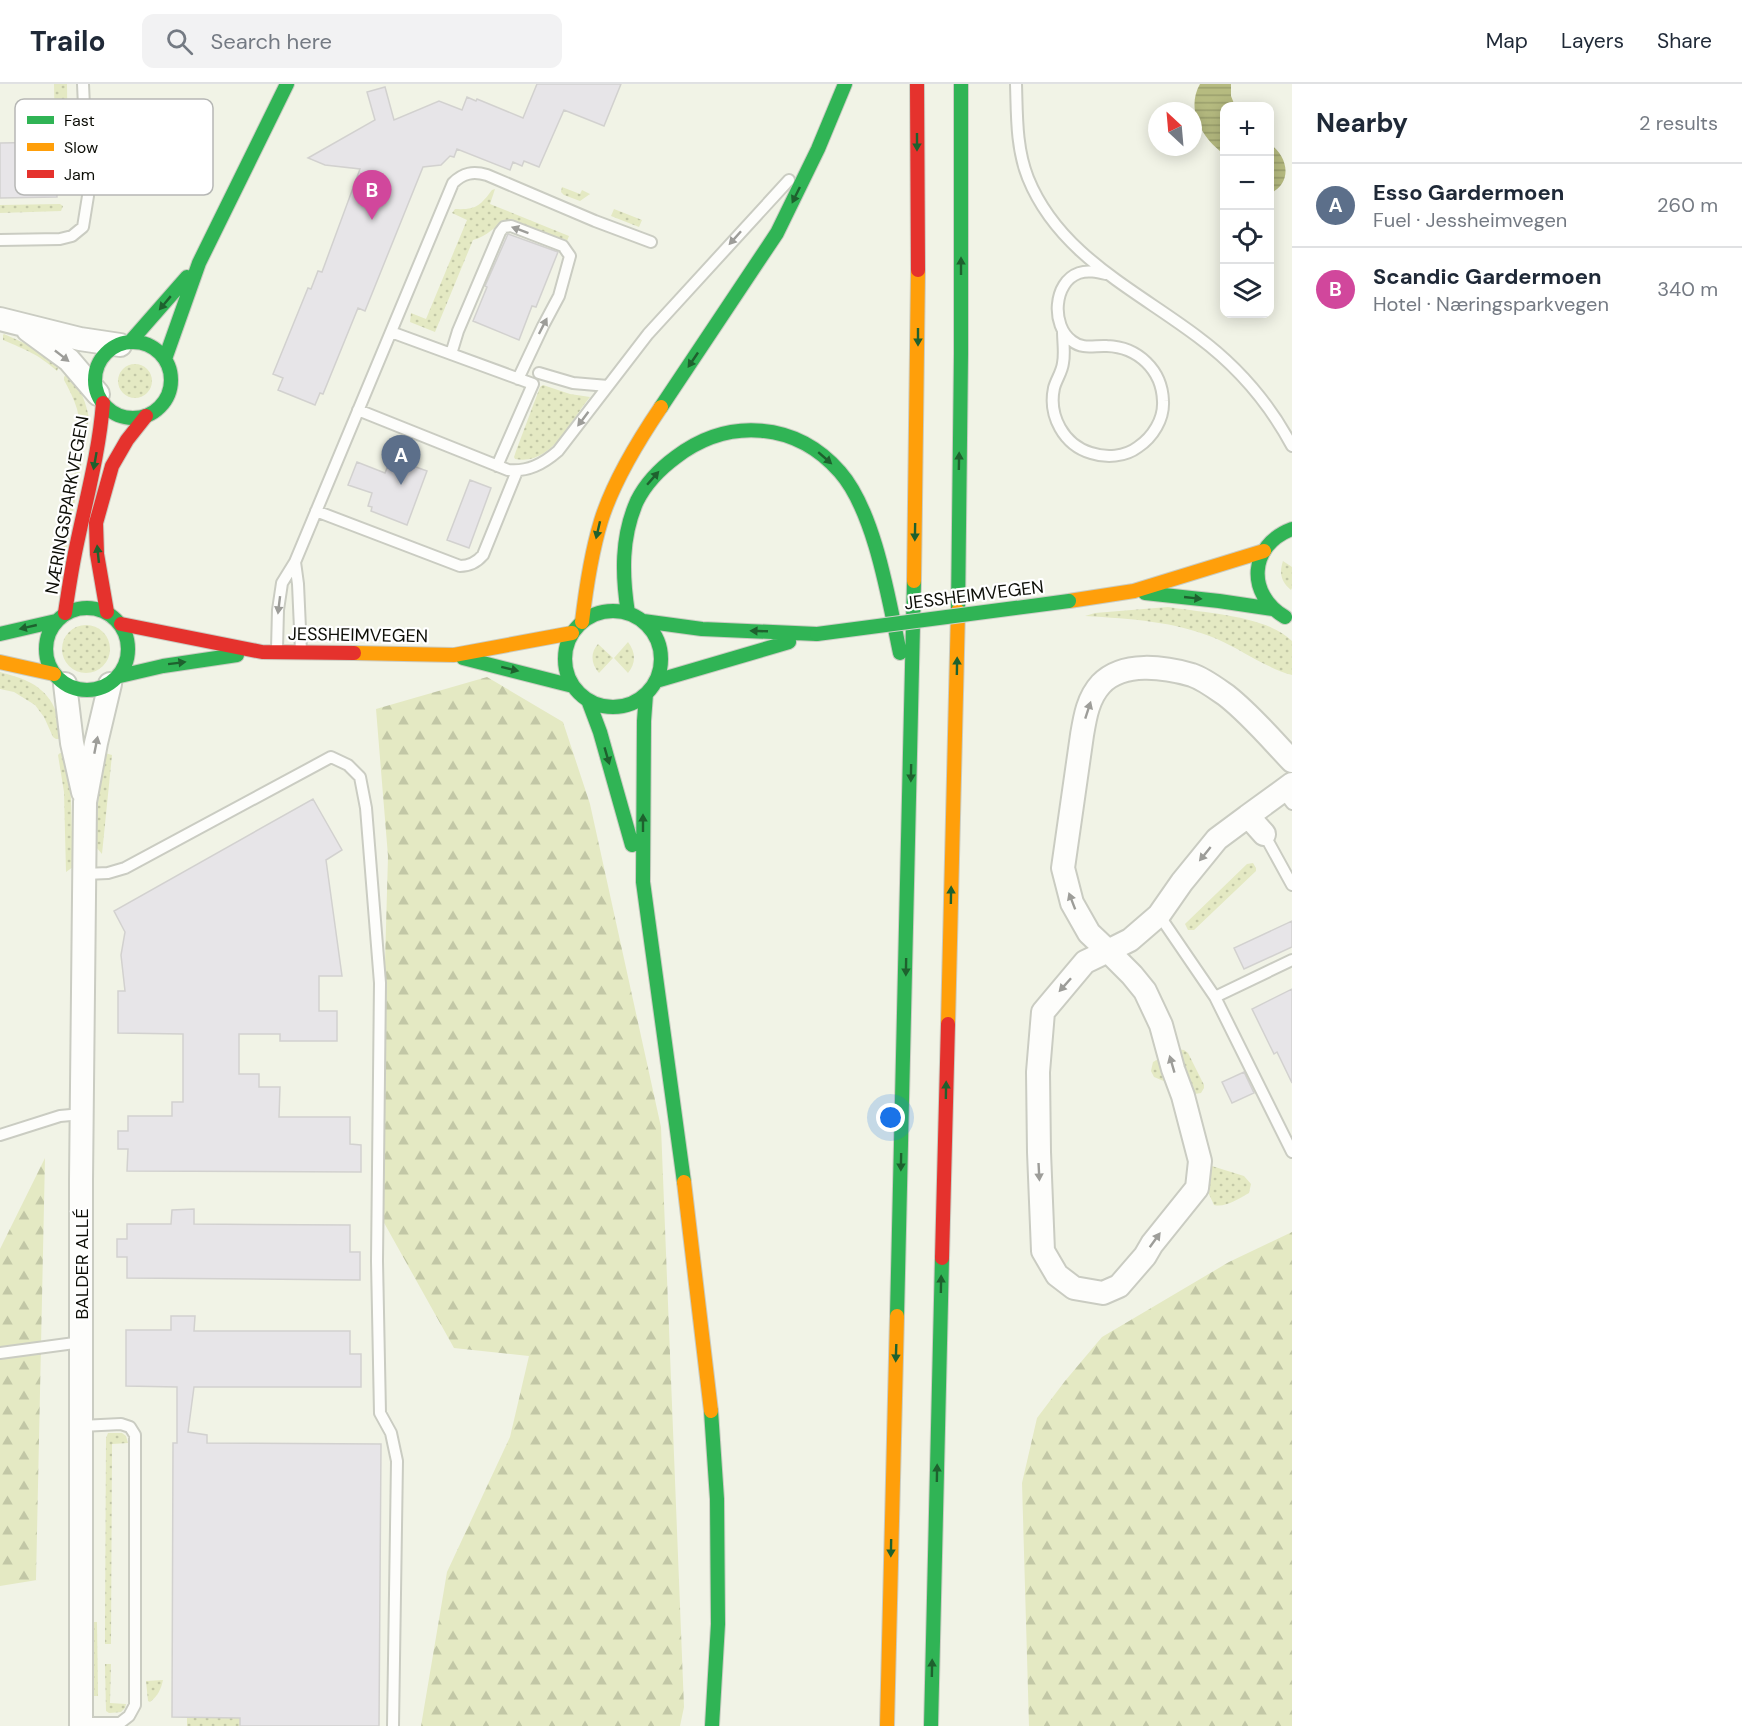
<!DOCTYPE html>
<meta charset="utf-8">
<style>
body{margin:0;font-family:"DM Sans",sans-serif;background:#f2f2f3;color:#1f2937}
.controls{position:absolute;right:18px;top:18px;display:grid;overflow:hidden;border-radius:12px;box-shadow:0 3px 15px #0003}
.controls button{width:54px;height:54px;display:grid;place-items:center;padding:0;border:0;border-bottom:2px solid #e0e1e3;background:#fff;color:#1f2937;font:30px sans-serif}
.compass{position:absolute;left:1148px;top:18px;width:54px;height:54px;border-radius:50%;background:#fff;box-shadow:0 3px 15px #0003;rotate:334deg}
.you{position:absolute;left:891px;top:1034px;width:21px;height:21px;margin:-15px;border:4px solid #fff;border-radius:50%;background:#1a73e8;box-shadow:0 0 0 9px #1a73e833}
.badge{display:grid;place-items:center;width:39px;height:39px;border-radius:50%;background:#5d5e55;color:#fff;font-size:20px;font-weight:700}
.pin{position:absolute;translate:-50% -50px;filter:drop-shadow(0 2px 3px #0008)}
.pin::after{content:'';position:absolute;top:32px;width:21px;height:18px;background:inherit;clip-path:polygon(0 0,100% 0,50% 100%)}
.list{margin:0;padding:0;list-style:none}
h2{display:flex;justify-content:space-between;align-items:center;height:78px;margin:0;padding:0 24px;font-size:26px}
h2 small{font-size:20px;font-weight:400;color:#747a83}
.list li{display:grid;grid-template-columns:39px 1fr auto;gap:18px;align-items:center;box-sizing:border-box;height:84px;padding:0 24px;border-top:2px solid #e0e1e3}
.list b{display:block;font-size:22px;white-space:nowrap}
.list p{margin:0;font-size:20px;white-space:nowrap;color:#747a83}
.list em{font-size:20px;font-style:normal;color:#747a83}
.icon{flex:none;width:33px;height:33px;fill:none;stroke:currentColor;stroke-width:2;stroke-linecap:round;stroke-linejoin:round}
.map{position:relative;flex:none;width:1292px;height:1642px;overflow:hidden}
header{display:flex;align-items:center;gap:36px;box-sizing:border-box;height:84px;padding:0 30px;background:#fff;border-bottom:2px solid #e0e1e3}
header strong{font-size:28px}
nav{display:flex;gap:33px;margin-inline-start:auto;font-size:21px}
.search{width:420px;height:54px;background:#f2f2f3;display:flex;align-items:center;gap:15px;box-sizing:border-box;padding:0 21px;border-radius:12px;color:#747a83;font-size:22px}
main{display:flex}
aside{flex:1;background:#fff}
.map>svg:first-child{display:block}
.grass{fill:url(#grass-dots)}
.forest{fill:url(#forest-firs)}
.water{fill:url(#water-rules)}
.building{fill:#e7e5e8;stroke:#d2d1cf;stroke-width:1.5}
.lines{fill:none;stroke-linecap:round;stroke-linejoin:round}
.lane-casing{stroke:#caccc2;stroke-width:14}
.street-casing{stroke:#caccc2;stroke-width:26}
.fast-casing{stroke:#caccc2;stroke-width:16}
.slow-casing{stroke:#caccc2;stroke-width:16}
.jam-casing{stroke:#caccc2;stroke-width:16}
.lane{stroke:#fdfdfb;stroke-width:10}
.street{stroke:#fdfdfb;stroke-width:22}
.fast{stroke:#30b455;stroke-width:14}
.slow{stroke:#ff9f0a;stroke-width:14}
.jam{stroke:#e5322d;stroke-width:14}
.fast-bridge-casing{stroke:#cfd0c9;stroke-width:16;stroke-linecap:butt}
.fast-bridge{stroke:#30b455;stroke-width:14}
.oneway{fill:#1e612e}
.oneway2{fill:#9d9d99}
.labels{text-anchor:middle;stroke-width:4.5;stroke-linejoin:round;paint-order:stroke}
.street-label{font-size:18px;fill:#0d0e07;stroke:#fff}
.key{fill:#fff;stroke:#b6b7b5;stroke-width:1.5}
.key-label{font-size:16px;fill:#0d0e07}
</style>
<header>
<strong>Trailo</strong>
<div class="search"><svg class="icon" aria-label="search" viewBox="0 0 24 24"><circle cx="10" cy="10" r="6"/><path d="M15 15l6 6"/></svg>Search here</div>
<nav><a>Map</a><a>Layers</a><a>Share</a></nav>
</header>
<main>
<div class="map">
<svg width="1292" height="1642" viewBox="0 0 1292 1642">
<defs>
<pattern id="grass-dots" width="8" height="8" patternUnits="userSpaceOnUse" patternTransform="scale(1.5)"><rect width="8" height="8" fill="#e4e9c3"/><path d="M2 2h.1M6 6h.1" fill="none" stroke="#c2c7a6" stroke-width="1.8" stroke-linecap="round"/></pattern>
<pattern id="forest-firs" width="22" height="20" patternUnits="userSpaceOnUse" patternTransform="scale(1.5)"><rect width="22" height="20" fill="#e4e9c3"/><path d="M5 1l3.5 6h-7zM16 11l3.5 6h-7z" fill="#c2c7a6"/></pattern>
<pattern id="water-rules" width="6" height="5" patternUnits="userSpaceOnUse" patternTransform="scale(1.5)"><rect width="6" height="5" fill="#b6bb80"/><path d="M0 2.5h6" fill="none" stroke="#9ba06d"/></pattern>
</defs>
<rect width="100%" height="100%" fill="#f1f3e6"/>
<path class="grass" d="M54 0H67L68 100 67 106 56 107Z
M562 103 580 110 582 106 590 110 580 117 564 111 561 108Z
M495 105 490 120 569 152 567 157 508 136C495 141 487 153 473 156L435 248 410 238 411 229 426 235 467 136 452 129 455 125C476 126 480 122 492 106Z
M60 120 63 122 61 127 0 129V121Z
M614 125 642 136 639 143 611 132Z
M4 250 44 268 59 281 57 287C38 270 26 266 3 256V251Z
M118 297a17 17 0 1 1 34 0a17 17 0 1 1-34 0Z
M67 289C80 304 85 314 89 334L67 464 58 462C66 426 86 360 77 325 74 315 69 305 64 296V293Z
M543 301 570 310 590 313C570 337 552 382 515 375L514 373 516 367 540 303Z
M1283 477 1292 483V504L1291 506C1281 498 1279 489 1283 477Z
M1168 523C1204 529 1266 531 1292 557V591C1266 584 1242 566 1217 555 1174 537 1132 535 1085 532L1095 529Z
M62 565a24 24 0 1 1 48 0a24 24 0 1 1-48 0Z
M628 558C636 569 636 579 628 589L614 574Z
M598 560 613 574 599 589C591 580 590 569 598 560Z
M0 588C10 591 22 594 31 599 53 611 60 632 62 655H56L53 653 44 633 35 621 14 608 0 605Z
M60 669H65L71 714 73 783 66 788 64 708 58 671Z
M105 669 112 671 102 770 96 763C97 731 98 700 105 669Z
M1253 779 1256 784V787L1194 846H1188L1185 840 1187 838 1247 780Z
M1177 965 1184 966 1188 969 1204 1001V1004L1201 1009 1195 1010 1154 993 1151 987 1153 978Z
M1202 1079 1244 1092 1251 1100 1249 1109C1238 1115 1225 1124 1214 1121L1197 1084Z
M108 1349H122L126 1352 128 1359 112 1360 111 1560H105L106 1354Z
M92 1538H97L98 1612H92Z
M105 1580H111L110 1619 126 1620 125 1624 121 1628 109 1629 106 1627Z
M163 1596C161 1605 158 1612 150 1618L148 1617 146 1597Z
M187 1632H240V1642H187Z"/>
<path class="forest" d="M487 593 563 638 590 720 661 1043 684 1623 680 1642H421L447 1488 510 1353 529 1272 454 1264 378 1128 388 772 376 625Z
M45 1074 36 1496H37L0 1502V1165Z
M1292 1148V1642H1029L1022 1399 1037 1334 1065 1297 1102 1253 1229 1178Z"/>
<path class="water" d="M1200 0H1231V12L1235 22H1224V70C1203 55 1185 26 1200 0Z
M1270 60C1289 73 1292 99 1271 109H1270Z"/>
<path class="building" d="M537 0H621L604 42 564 26 539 83 524 77 522 82 513 78 510 86 457 65 454 73 450 72 441 81 423 83 365 227 358 224 323 310 320 309 315 321 278 306 283 294 273 290 308 204 311 205 318 187 322 188 360 85 325 81 308 74 375 36 367 8 385 3 394 36 439 17 462 26 467 13 476 17 477 15 523 34Z
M55 58 57 113 0 114V59Z
M508 150 558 168 536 223 532 222 519 256 473 237 487 203 485 202Z
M391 374 427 387 407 441 371 427 372 423 368 422 372 409 348 401 357 378 385 389Z
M470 396 491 404 469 464 447 456Z
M313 715 342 766 326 776 342 892H319V927H337V957H280V950H239V990H259V1003H280L279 1033H350V1060L361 1061V1088L127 1087 128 1065H118V1047H128V1032H172V1018H183V950L118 949V907H125L121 871 125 848 114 827Z
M1292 837V863L1244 885 1234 864Z
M1292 905V999L1277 968 1274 970 1252 925Z
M1244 988 1254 1009 1232 1019 1222 998Z
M194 1125V1140L350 1141V1168H360V1196L127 1194V1173H117V1155H127V1140H171L172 1126Z
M171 1232H195L194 1247H350V1270H361V1303H194L188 1348 207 1351V1359L381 1360 379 1642H240V1634L172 1633 173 1359H177V1303L126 1302V1246H171Z"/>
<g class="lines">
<defs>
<path id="lane" d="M1016 0C1017 31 1016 64 1028 94 1059 171 1136 206 1198 253 1237 282 1269 319 1292 362
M0 156 60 155 72 152 83 143 88 112 83 0
M1063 247C1063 258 1065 269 1063 279 1062 288 1056 296 1054 304 1048 332 1064 361 1091 369 1106 374 1125 373 1138 363 1153 353 1164 335 1163 317 1162 286 1138 263 1107 262 1095 261 1083 266 1072 257 1051 242 1053 198 1079 189 1088 186 1097 188 1106 190
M391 248 533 300 497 382
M451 270 458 247 500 148 504 143 511 142 563 162 570 172 559 212 543 242 518 295
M539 289 573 299 608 302
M358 326 508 386C528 388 543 380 558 367L648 250 789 96
M316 427 460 482C470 482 477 478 483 471L517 387
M295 478 298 500 301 567
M277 565 278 526 282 499 295 478 453 99C463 89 473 87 487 91L595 137 651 158
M1282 707 1292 720
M1264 750 1292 801
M85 790 108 789 125 784 331 673 348 681 360 693 366 724 380 899 377 1177 380 1329 391 1349 397 1377 393 1642
M1159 831 1215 913 1292 1068
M1215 913 1292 876
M0 1051 60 1032 82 1030
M0 1269 82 1258
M81 1639H120L129 1632 135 1621V1351L130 1343 121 1340 81 1342"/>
<path id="street" d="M0 235 80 255 120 261
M28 246 69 276 98 310
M65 600 72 659 83 708
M1248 732 1217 755 1182 798 1159 831 1130 856 1108 867 1085 878 1043 928 1038 988 1039 1068 1043 1167 1057 1191 1074 1204 1103 1209 1119 1202 1145 1172 1152 1160 1197 1104 1200 1077 1183 1012 1173 985 1161 941 1145 907 1132 891 1108 867 1089 849 1072 819 1063 784 1082 651C1085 633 1088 614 1101 600 1123 577 1164 583 1192 591 1204 595 1217 605 1227 612 1251 631 1271 655 1292 677
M1264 750 1248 732 1292 700
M81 1642V1097L85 718 96 659 110 600"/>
<path id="fast" d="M130 258 187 193
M95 296a38 38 0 1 1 76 0a38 38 0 1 1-76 0Z
M165 275 199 179 287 0
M661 323 777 149 818 65 845 0
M1145 509 1219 517 1273 525
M46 565a41 41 0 1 1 82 0a41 41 0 1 1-82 0Z
M958 527 961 270V0
M565 575a48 48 0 1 1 96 0a48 48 0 1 1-96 0Z
M628 529C622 491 621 453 637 417 646 399 661 384 676 373 729 333 796 338 840 388 875 428 889 517 900 569
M1285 533C1246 510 1249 461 1292 445
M643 537 702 545 817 550
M0 550 56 537
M463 574 573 602
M120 592 163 582 237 571
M656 597 789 558
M646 610 644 637 643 798 684 1098
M588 616 600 648 632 761
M897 1232 914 497
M711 1327 717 1415 718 1540 712 1642
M931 1642 942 1174"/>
<path id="slow" d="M914 497 918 186
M1069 517 1134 507 1264 467
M582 538C586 504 591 470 601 437 613 398 638 357 661 323
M354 569 454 571 572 549
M0 578 54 590
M948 940 958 527
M684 1098 711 1327
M887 1642 897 1232"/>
<path id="jam" d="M917 0 918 186
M107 528 97 470 96 439 112 382 127 356 146 332
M65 529C68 509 71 489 75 469 85 419 99 370 103 319
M121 540 262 568 354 569
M942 1174 948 940"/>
</defs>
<use href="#lane" class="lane-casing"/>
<use href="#street" class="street-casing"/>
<use href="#fast" class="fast-casing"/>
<use href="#slow" class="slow-casing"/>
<use href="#jam" class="jam-casing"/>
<use href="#lane" class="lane"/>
<use href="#street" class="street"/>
<use href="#fast" class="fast"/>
<use href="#slow" class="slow"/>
<use href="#jam" class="jam"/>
<defs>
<path id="fast-bridge" d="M817 550 1069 517"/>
</defs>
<use href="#fast-bridge" class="fast-bridge-casing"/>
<use href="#fast-bridge" class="fast-bridge"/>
</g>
<defs><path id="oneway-solid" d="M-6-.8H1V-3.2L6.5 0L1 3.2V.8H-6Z" transform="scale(1.5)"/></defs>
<g class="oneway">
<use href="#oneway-solid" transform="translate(917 58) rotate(90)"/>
<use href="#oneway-solid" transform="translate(796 111) rotate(116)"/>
<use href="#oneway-solid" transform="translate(961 182) rotate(-90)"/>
<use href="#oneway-solid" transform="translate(165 219) rotate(130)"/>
<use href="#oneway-solid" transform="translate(918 253) rotate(90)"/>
<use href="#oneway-solid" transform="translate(693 276) rotate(124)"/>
<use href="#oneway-solid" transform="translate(825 374) rotate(41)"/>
<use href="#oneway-solid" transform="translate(95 377) rotate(100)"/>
<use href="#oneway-solid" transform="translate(959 377) rotate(-89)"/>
<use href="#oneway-solid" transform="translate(653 394) rotate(-49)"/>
<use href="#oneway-solid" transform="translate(598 446) rotate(103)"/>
<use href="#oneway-solid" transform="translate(915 448) rotate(91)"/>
<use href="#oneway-solid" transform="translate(98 470) rotate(-96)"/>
<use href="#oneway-solid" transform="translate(1193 514) rotate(6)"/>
<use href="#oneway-solid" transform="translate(28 543) rotate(167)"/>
<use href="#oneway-solid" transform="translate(759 547) rotate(-178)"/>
<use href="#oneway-solid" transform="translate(177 579) rotate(-7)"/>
<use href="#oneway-solid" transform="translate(957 582) rotate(-89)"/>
<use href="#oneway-solid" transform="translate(510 585) rotate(14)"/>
<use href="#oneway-solid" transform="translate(607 672) rotate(74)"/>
<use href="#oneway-solid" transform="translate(911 689) rotate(91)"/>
<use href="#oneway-solid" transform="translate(643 739) rotate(-90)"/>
<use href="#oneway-solid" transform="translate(951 811) rotate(-89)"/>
<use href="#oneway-solid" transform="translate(906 883) rotate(91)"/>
<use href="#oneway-solid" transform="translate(946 1006) rotate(-89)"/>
<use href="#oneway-solid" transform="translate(901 1078) rotate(91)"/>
<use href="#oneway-solid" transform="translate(941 1200) rotate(-89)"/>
<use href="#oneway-solid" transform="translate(896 1269) rotate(92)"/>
<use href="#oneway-solid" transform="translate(937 1389) rotate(-89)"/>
<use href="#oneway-solid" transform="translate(891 1464) rotate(91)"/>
<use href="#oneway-solid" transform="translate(932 1584) rotate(-89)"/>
</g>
<g class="oneway2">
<use href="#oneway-solid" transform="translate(520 146) rotate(-160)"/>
<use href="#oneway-solid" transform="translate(735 154) rotate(132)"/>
<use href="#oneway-solid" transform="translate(543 242) rotate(-63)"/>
<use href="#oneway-solid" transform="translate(62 272) rotate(38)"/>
<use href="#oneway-solid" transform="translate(583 335) rotate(127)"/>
<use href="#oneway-solid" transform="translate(279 521) rotate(97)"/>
<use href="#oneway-solid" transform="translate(1088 626) rotate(-72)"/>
<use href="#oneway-solid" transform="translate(96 661) rotate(-79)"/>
<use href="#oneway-solid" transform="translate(1205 770) rotate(129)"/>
<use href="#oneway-solid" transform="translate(1072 817) rotate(-111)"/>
<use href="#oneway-solid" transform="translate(1065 901) rotate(132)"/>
<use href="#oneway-solid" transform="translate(1172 980) rotate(-106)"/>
<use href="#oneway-solid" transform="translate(1039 1088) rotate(87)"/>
<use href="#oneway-solid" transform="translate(1155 1156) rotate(-54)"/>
</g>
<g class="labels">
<g class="street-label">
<text transform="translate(67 421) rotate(-80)" y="6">NÆRINGSPARKVEGEN</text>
<text transform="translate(974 511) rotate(-7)" y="6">JESSHEIMVEGEN</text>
<text transform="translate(358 551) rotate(1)" y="6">JESSHEIMVEGEN</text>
<text transform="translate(82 1180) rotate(-90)" y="6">BALDER ALLÉ</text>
</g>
</g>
<rect x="15" y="15" width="198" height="96" rx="9" class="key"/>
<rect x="27" y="32" width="27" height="8" fill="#30b455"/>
<rect x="27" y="59" width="27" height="8" fill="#ff9f0a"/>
<rect x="27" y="86" width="27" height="8" fill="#e5322d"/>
<g class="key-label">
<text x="64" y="42">Fast</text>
<text x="64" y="69">Slow</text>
<text x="64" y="96">Jam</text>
</g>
</svg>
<div class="controls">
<button>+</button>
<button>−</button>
<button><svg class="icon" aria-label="locate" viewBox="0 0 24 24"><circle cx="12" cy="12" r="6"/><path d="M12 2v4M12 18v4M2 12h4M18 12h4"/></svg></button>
<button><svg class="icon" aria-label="layers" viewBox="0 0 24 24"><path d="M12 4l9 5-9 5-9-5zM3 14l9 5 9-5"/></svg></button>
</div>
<svg class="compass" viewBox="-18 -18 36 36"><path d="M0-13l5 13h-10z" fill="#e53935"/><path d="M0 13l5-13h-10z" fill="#747a83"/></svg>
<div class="you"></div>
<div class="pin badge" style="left:401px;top:401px;background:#5c6f8a">A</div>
<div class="pin badge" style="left:372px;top:136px;background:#d1479c">B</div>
</div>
<aside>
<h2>Nearby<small>2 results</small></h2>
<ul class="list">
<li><span class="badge" style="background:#5c6f8a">A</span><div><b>Esso Gardermoen</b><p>Fuel · Jessheimvegen</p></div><em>260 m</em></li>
<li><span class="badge" style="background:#d1479c">B</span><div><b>Scandic Gardermoen</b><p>Hotel · Næringsparkvegen</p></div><em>340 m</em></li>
</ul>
</aside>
</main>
